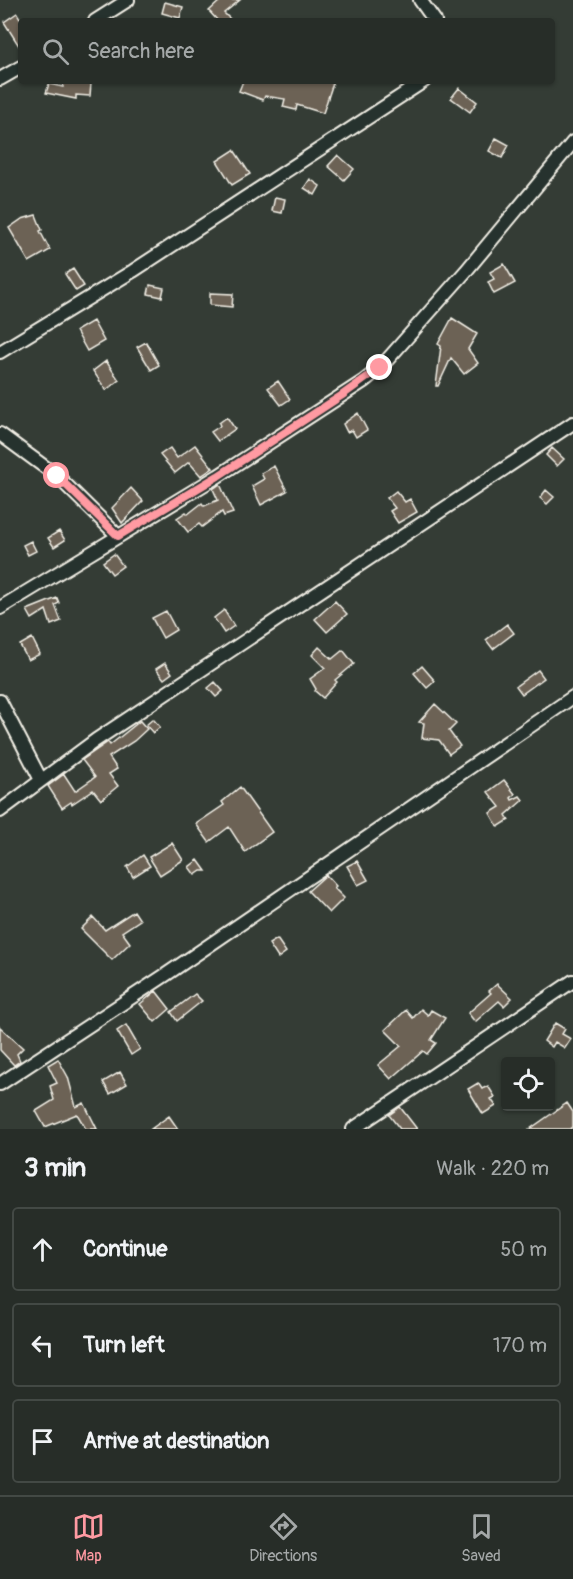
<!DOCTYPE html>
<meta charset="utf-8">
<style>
body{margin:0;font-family:Pangolin,sans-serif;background:#2f3530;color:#f1f3f6}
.controls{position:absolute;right:18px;bottom:18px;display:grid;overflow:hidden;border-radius:6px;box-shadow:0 2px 4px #0004}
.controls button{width:54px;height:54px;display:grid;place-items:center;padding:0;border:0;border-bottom:2px solid #434945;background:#272d28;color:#f1f3f6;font:30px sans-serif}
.stop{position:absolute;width:18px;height:18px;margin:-14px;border:4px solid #ff9aa2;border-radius:50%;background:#fff}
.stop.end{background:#ff9aa2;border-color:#fff;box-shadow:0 2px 6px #0008}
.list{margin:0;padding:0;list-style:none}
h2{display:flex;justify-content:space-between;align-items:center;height:78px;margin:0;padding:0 24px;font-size:26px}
h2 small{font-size:20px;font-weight:400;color:#a4a8a8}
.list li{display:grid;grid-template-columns:39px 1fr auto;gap:18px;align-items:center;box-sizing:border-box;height:84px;margin:0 12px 12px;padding:0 12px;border:2px solid #434945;border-radius:6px}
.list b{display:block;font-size:22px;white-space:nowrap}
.list em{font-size:20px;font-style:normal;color:#a4a8a8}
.icon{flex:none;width:33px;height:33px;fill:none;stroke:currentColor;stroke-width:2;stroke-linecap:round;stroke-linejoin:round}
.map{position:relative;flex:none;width:573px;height:1129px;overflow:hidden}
.search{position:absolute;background:#272d28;box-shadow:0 2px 4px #0004;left:18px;right:18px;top:18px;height:66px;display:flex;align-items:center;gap:15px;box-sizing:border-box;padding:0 21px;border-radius:6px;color:#a4a8a8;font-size:22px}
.sheet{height:366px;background:#272d28}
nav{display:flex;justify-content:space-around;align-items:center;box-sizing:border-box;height:84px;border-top:2px solid #434945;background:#272d28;font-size:16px;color:#a4a8a8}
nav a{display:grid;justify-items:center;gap:3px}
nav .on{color:#ff9aa2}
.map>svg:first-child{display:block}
.building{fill:#6c6255;stroke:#f4f1e8;stroke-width:1.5}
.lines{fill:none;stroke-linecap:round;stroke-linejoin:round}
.minor-casing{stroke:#f4f1e8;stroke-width:16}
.minor{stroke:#26332d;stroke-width:12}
.route{stroke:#ff9aa2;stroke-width:8}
</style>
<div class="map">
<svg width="573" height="1129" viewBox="0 0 573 1129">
<rect width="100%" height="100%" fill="#343c35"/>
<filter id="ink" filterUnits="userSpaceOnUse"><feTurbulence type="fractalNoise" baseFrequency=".0167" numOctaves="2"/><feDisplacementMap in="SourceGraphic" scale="12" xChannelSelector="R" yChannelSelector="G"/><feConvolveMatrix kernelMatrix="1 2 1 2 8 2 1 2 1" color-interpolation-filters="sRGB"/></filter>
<g filter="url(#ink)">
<path class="building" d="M221 0H240L224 13 232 21H218L209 11Z
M165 2 183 7 180 18 162 13Z
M17 13 21 20V49L4 22Z
M243 81H326L333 83 323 113 297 105 296 110 283 107 285 99 265 96 263 100 239 91Z
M64 82 81 84V82L91 83 90 96 76 95V99L46 93 49 84 63 87Z
M459 88 477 102 470 112 451 98Z
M496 138 509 145 502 158 489 151Z
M234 150 250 174 232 185 217 161Z
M338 155 354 169 344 180 328 166Z
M310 179 320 186 315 195 304 188Z
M275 197 285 199 282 213 272 211Z
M36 215 42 230 40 231 50 250 29 262 9 228 22 219Z
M504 264 515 283 494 294 488 282 494 279 490 272Z
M73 269 84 286 76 291 65 274Z
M150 285 164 288 162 297 148 294Z
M210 293 233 294 232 307 210 305Z
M452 318 477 334 468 349 478 363 464 374 451 358 438 386H436L441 346 438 344Z
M93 321 104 341 87 351 76 331Z
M146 342 159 365 151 370 137 347Z
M106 361 119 380 106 390 93 371Z
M278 381 290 399 281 405 268 388Z
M358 413 367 430 356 437 352 430 347 432 343 424Z
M227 417 235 429 218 441 211 432 220 426 219 423Z
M195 445 213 468 201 476 189 462 175 473 160 455 170 448 177 458Z
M552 448 564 459 557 466 546 455Z
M274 466 287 491 261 505 252 486 264 479 261 473Z
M220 484 233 513 224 516 222 512 202 527 199 524 188 532 177 518 186 512 188 514 202 503 204 506 218 500 213 489Z
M131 488 143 501 122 523 112 508Z
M546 490 554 497 547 504 540 498Z
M396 491 405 502 410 499 417 512 398 523 390 511 395 508 387 498Z
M59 531 65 540 54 547 48 538Z
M31 541 36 551 28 555 23 545Z
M114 554 123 566 112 574 103 562Z
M57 598 59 603 55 605 61 621 51 625 46 610 32 619 27 610Z
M335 601 347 614 327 632 315 619Z
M224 610 234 626 224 633 214 618Z
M166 611 176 630 163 638 152 618Z
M507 624 514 633 493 649 486 640Z
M32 638 40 654 28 660 20 645Z
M319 647 332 659 343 650 354 664 335 680 337 682 323 698 315 691 316 689 310 679 325 668 312 655Z
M165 663 172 673 164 679 156 669Z
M422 666 435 681 427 688 414 673Z
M538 670 544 678 522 694 516 686Z
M215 682 223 691 216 697 208 688Z
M435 704 456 724 449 731 460 746 449 754 439 740 422 738 424 723 419 722Z
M153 719 160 727 153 733 146 725Z
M140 721 147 729 134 741 109 757 117 769 109 774 118 786 101 800 93 790 72 804 71 802 62 808 48 786 64 774 75 791 95 777 82 760 108 742 110 745Z
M504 780 515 794 511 798 512 800 520 796 523 800 506 815 509 820 498 827 490 813 500 807 488 792Z
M240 787 272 832 245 852 229 827 209 842 196 824 224 805 222 802Z
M172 843 183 860 160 875 149 857Z
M143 855 150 866 133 877 127 867Z
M198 860 206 871H201L195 875 189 867Z
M357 861 368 880 358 885 347 866Z
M326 875 336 886 334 888 344 898 329 913 308 891Z
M134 911 140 920 122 932 130 943 112 960 81 929 93 917 105 930Z
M277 939 286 952 278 958 269 944Z
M497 984 512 998 504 1006 499 1001 475 1022 468 1013 491 993 489 991Z
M156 991 170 1009 155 1022 140 1004Z
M195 994 202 1001 177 1021 171 1012Z
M421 1009 428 1015 431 1010 445 1018 431 1040 436 1043 427 1054 423 1051 391 1079 378 1065 401 1046 385 1030 406 1010 413 1018Z
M555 1023 565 1029 562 1034 571 1039 565 1048 555 1042 552 1047 544 1041Z
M126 1025 140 1049 131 1055 117 1031Z
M0 1027 23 1048 17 1054 20 1061 14 1065 0 1050Z
M58 1059 68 1077 76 1107 84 1103 97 1129H86L77 1114 45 1127 36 1111 54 1100 50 1086 57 1083 48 1065Z
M120 1072 127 1084 110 1094 103 1082Z
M478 1083 482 1089 488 1086 495 1097 491 1099 496 1106 483 1114 468 1089Z
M567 1103 573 1112V1127L570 1129H530Z
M400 1107 417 1129H400L389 1115Z
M169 1116 178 1129H151Z"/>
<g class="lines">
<defs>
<path id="minor" d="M420 0 435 21
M95 21 128 0
M0 79 21 67
M0 352 133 271 424 81
M0 434 57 476 118 536
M0 608 218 476 364 381 380 368 466 271 573 142
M0 701 41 780
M0 811 96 740 573 423
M0 1084 167 974 573 697
M353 1129 573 981"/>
</defs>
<use href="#minor" class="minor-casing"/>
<use href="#minor" class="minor"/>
</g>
</g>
<g class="lines" filter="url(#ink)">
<path class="route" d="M57 476 118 536 218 476 341 396 380 368"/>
</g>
</svg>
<div class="controls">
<button><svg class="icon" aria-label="locate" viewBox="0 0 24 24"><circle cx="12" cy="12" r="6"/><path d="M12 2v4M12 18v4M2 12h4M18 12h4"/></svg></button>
</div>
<div class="stop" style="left:57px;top:476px"></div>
<div class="stop end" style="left:380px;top:368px"></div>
<div class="search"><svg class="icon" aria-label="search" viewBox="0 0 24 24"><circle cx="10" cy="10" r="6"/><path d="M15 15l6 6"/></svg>Search here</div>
</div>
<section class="sheet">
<h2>3 min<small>Walk · 220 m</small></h2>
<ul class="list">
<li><svg class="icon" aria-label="ahead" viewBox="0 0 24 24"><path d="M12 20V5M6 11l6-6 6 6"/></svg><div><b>Continue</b></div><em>50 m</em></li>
<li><svg class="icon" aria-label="left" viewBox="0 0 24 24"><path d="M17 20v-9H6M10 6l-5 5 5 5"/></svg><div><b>Turn left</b></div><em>170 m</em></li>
<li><svg class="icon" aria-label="arrive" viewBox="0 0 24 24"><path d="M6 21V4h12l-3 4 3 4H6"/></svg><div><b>Arrive at destination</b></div></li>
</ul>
</section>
<nav>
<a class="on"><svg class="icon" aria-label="map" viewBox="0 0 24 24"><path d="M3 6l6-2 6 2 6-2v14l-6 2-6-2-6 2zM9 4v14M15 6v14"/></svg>Map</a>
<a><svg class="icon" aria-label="directions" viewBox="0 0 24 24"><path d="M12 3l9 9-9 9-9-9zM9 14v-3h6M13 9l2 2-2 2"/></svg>Directions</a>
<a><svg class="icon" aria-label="saved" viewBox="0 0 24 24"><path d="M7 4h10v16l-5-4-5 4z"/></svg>Saved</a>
</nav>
